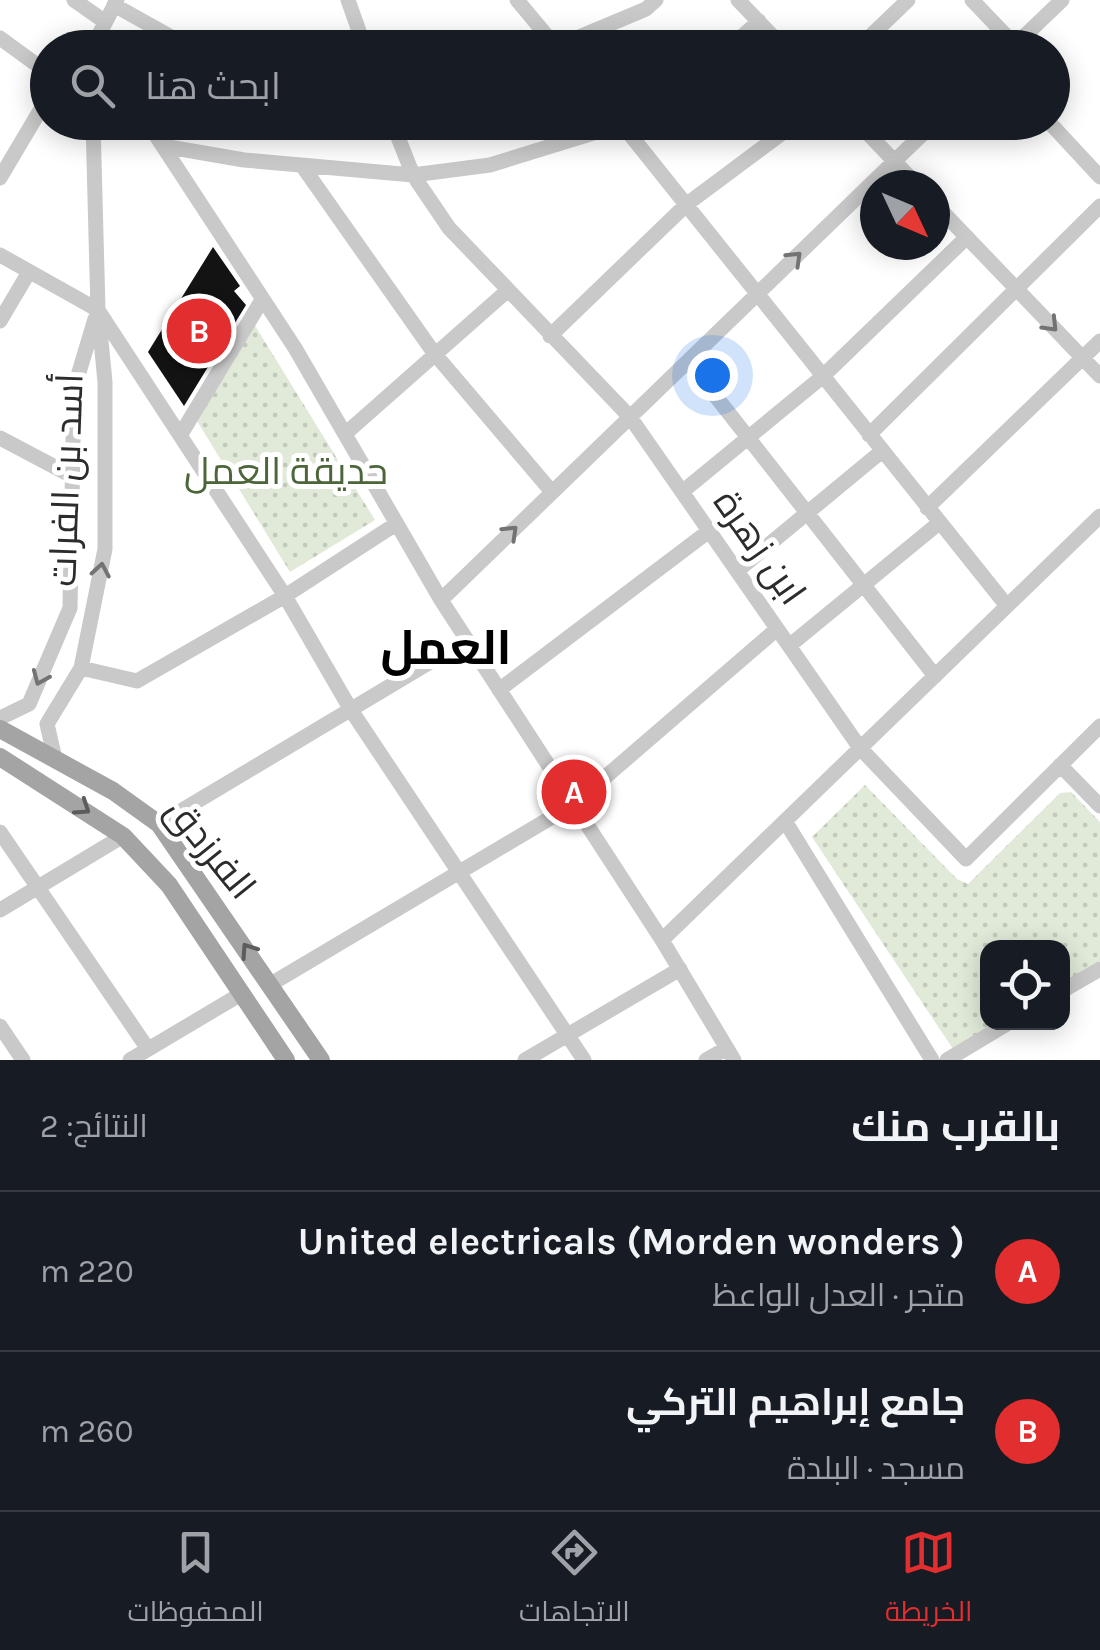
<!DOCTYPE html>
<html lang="ar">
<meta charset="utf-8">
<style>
body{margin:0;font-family:Karla,Cairo,sans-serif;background:#20242c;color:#f1f3f6;direction:rtl}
.controls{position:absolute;right:30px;bottom:30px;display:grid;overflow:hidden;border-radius:20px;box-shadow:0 5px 25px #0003}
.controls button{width:90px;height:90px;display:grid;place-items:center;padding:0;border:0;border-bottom:2px solid #363941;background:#171b24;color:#f1f3f6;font:50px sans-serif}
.compass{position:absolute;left:860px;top:170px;width:90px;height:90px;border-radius:50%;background:#171b24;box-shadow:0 5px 25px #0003;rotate:134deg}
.you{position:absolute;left:712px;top:375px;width:35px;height:35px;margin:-25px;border:8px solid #fff;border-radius:50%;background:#1a73e8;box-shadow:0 0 0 15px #1a73e833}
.badge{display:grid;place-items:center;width:65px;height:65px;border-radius:50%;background:#e32e30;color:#fff;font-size:32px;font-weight:700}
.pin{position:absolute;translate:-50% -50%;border:5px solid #fff;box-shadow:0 2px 10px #0006}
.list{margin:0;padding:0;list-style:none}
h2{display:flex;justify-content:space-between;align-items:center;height:130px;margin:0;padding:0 40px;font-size:42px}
h2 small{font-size:32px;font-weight:400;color:#9ea1a6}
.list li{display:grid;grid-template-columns:65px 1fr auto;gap:30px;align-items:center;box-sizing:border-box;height:160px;padding:0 40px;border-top:2px solid #363941}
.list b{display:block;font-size:38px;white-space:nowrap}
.list p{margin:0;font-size:32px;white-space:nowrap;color:#9ea1a6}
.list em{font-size:32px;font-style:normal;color:#9ea1a6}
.icon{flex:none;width:55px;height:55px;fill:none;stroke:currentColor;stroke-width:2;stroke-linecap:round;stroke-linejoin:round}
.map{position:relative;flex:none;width:1100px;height:1060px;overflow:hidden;direction:ltr}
.search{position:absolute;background:#171b24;box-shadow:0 5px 25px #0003;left:30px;right:30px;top:30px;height:110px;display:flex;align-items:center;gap:25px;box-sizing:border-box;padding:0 35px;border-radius:55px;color:#9ea1a6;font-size:38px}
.sheet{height:450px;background:#171b24}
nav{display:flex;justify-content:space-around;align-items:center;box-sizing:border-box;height:140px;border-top:2px solid #363941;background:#171b24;font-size:28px;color:#9ea1a6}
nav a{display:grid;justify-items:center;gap:5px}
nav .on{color:#e32e30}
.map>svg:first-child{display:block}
.park{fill:url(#park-dots)}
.building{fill:#131313}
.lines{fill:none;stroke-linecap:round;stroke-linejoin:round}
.minor{stroke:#c9c9c9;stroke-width:15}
.major{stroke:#a4a4a4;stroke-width:18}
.oneway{stroke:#737373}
.oneway2{stroke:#5c5c5c}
.labels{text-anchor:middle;stroke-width:10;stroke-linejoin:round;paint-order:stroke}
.park-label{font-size:38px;fill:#4c663a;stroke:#fff}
.street-label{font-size:38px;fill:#2c2c2c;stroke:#fff}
.district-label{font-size:48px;font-weight:bold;fill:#000;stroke:#fff}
</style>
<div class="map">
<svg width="1100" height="1060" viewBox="0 0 1100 1060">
<defs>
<pattern id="park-dots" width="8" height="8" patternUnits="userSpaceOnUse" patternTransform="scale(2.5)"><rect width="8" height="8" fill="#e1ead9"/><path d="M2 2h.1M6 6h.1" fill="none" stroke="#c1c9ba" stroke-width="1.8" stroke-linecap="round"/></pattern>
</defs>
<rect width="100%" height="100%" fill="#fff"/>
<path class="park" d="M254 324 375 520 290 572 197 421Z
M865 785 957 879 968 884 1060 793 1071 792 1100 822V961L1063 984 1062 948H988V1022L998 1023 953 1049 812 837Z"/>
<path class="building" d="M213 247 240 286 234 291 246 305 184 406 148 352Z"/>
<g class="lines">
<path class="minor" d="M74 0 104 21
M348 0 365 48
M517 0 557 48
M738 0 784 48
M972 0 1015 45
M114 5 191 48
M0 38 48 73
M92 48 117 0
M553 48 646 9 656 0
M729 48 759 21
M858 48 908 0
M1012 48 1062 0
M147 122 295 348 441 600 662 940 734 1060
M392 122 413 175 449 228 630 417 860 748 966 859 1100 726
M620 122 1007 606
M857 122 917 185
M1049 122 1100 177
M163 146 244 160 413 175 490 165 629 122
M303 167 434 353 552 492
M0 178 48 97
M935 204 1100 376
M0 255 98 310 285 596 351 710 584 1060
M0 321 29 272
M550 336 687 204 797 122
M688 361 935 676
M181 434 262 300
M345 434 507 291
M869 435 1100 206
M0 438 74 477
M682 492 822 377 967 237
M927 508 1100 341
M737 571 882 451
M441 600 935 122
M789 646 939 523
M81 668 137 681 285 596 396 524
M499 690 709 531
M0 718 29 704 70 608 74 389 95 319
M55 759 47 724 81 668 105 549V382L98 310 93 122
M1060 765 1100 806
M785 821 932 1060
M159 824 467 640
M0 832 148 1049
M0 910 123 836
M662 940 1100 516
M271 984 574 804 777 629
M1062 991 1100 969
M0 1026 23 1060
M130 1060 241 994
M525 1060 680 969
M706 1060 727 1048
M947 1060 1010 1022"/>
<path class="major" d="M0 729 113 791 159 824 321 1060
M0 757 123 836 169 885 286 1060"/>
</g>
<defs><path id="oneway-chevron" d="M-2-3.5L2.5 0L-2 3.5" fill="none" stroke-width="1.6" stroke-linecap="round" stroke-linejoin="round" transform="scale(2.5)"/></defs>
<g class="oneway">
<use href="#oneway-chevron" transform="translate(795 258) rotate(-44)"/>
<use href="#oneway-chevron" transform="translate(1051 325) rotate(46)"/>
<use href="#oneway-chevron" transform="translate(511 532) rotate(-44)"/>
<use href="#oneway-chevron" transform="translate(101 570) rotate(-80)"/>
<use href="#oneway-chevron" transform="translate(40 678) rotate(113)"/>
</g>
<g class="oneway2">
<use href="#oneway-chevron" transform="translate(83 808) rotate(34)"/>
<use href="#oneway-chevron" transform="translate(248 950) rotate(-124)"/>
</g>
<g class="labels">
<g class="park-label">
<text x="286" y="484">حديقة العمل</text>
</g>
<g class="street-label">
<text transform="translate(66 480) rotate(-88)" y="13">أسد بن الفرات</text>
<text transform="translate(760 547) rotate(55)" y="13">ابن زهرة</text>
<text transform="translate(211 848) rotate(51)" y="13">الفرزدق</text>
</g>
<g class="district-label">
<text x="446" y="664">العمل</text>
</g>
</g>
</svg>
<div class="controls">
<button><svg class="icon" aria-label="locate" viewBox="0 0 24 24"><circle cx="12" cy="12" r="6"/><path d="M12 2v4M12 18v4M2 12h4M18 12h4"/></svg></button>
</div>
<svg class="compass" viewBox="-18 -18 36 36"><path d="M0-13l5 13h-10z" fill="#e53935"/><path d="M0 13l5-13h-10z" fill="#9ea1a6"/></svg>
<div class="you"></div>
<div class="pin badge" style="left:574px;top:792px">A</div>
<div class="pin badge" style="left:199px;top:331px">B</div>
<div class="search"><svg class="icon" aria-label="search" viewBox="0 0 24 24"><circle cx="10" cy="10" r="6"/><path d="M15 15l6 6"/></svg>ابحث هنا</div>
</div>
<section class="sheet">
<h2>بالقرب منك<small>النتائج: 2</small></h2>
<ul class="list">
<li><span class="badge">A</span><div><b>United electricals (Morden wonders )</b><p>متجر · العدل الواعظ</p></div><em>220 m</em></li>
<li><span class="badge">B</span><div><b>جامع إبراهيم التركي</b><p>مسجد · البلدة</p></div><em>260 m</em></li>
</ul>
</section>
<nav>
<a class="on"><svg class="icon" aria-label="map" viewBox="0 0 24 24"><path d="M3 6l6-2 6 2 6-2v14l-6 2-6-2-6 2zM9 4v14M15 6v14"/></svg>الخريطة</a>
<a><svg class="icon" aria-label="directions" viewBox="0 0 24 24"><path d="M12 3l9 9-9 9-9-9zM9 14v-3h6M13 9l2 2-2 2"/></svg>الاتجاهات</a>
<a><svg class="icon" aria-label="saved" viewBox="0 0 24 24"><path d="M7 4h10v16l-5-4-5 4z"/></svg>المحفوظات</a>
</nav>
